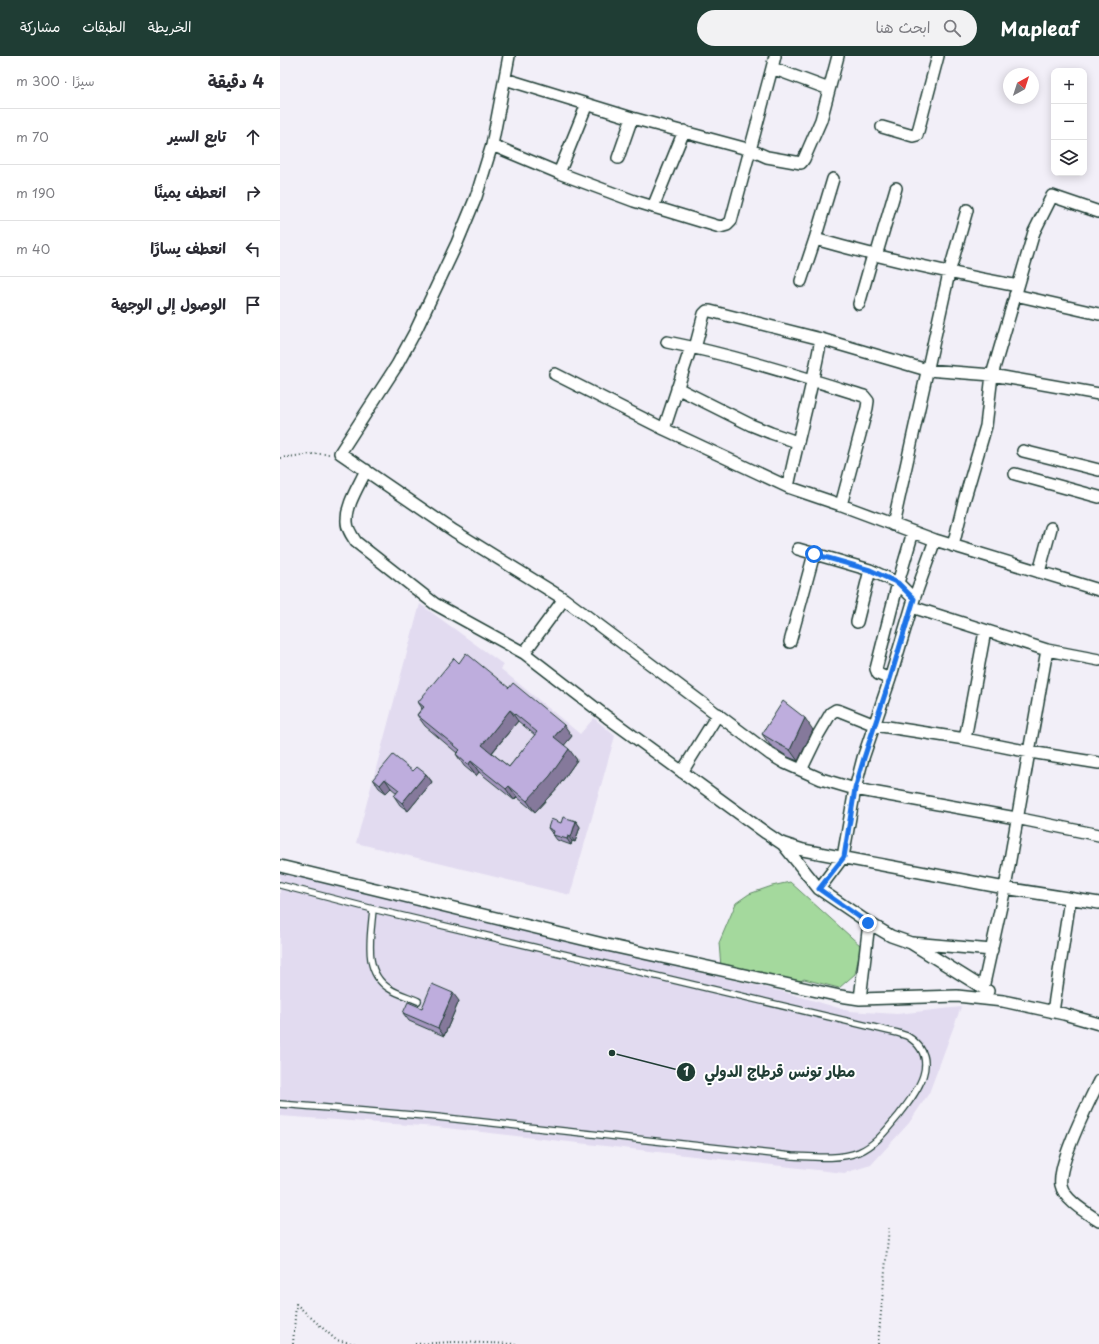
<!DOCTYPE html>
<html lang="ar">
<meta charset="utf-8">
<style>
body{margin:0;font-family:"Playpen Sans","Playpen Sans Arabic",sans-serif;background:#f2f2f3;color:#2b2b33;direction:rtl}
.controls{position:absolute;right:12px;top:12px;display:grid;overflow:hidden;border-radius:8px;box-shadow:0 2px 10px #0003}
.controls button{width:36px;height:36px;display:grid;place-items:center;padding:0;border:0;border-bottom:1px solid #e1e1e2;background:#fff;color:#2b2b33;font:20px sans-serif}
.compass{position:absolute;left:723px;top:12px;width:36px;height:36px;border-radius:50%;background:#fff;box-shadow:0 2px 10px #0003;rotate:39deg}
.stop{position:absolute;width:12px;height:12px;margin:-9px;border:3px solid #1a73e8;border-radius:50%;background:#fff}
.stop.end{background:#1a73e8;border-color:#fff;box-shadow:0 1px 4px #0008}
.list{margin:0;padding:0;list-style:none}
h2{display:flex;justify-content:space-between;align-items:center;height:52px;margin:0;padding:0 16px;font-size:17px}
h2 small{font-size:13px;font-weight:400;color:#7c7c81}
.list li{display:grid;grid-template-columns:26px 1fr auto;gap:12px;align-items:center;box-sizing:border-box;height:56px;padding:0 16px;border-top:1px solid #e1e1e2}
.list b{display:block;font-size:15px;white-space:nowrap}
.list em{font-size:13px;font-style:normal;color:#7c7c81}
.icon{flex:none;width:22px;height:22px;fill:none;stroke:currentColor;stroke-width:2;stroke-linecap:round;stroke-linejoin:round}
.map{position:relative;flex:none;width:819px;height:1288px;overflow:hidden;direction:ltr}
header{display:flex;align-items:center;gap:24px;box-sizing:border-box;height:56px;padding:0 20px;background:#1f3d34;color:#fff}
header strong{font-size:19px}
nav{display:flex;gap:22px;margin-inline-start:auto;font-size:14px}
.search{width:280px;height:36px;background:#f2f2f3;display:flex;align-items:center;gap:10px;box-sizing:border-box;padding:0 14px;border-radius:22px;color:#7c7c81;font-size:15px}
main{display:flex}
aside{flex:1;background:#fff}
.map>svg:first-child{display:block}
.built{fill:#e2dbf0}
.green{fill:#a4d99d;stroke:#628b68}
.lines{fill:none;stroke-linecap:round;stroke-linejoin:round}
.lane-casing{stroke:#1f3d34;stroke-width:8}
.street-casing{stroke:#1f3d34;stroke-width:14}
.path{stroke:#1f3d34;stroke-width:2;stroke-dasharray:1 3;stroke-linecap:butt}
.lane{stroke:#fff;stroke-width:5.5}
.street{stroke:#fff;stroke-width:11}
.wall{fill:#a395be;stroke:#1f3d34;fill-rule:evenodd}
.shaded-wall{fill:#85799b;stroke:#1f3d34}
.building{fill:#beaddd;stroke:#1f3d34;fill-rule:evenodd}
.route{stroke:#1a73e8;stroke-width:5}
.leader{fill:none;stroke:#1f3d34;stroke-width:1.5}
.callout-dot{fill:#1f3d34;stroke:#fff;stroke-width:1.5}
.mark-label{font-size:12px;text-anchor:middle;font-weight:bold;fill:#fff}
.callout-label{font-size:15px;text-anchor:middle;font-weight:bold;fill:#1f3d34;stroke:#fff;stroke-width:4;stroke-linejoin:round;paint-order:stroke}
</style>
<header>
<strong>Mapleaf</strong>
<div class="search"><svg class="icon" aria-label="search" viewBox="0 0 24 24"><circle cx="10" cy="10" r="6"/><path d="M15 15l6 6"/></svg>ابحث هنا</div>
<nav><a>الخريطة</a><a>الطبقات</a><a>مشاركة</a></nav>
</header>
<main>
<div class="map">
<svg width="819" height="1288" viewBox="0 0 819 1288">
<rect width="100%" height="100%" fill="#f2eff8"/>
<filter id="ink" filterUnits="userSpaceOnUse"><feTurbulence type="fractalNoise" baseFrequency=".025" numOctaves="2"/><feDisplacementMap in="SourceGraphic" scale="8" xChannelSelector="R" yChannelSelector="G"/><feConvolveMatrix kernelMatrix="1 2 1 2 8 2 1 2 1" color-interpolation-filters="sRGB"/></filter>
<g filter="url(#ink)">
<path class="built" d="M140 548 224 609 221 613 300 678 314 662 335 680 290 839 76 787Z
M0 816 504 936 569 955 617 958 681 951 649 1037 629 1067 591 1109 564 1117 157 1071 0 1060Z"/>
<path class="green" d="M510 826 581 890 575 918 559 932 524 923 516 928 441 911 439 887 456 847 469 838 492 830Z"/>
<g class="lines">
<defs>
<path id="lane" d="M0 829 93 853 609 975C615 976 622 978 627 980 663 1002 637 1036 619 1059 607 1073 596 1089 579 1096 558 1104 534 1101 512 1100L157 1061 0 1048
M93 853C91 880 82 916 110 933 118 938 129 941 138 945"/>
<path id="street" d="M229 0 212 89 196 141 177 187 136 274 117 309 60 397 174 475 284 543 490 698 505 707 541 723 575 733 736 762 819 779
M492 12 549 33
M225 23 352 62 471 94 487 101 521 107 524 103 541 64 558 0
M602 71 633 80 637 79 658 0
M212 89 279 117 354 145 440 171 447 169 451 165 492 12 495 0
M338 102 352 62
M279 117 307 48
M373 151 404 75
M535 183C602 202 669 217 738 230
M596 200 616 132
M521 225 535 183 553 123
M735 239 819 258
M579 248 593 199
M387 286C453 299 519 320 584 340L588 345 587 352 561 449
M415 292 424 258 427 255H430L541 283 647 314 712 319 819 338
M275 318 384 373 508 431 561 449 655 484 819 534
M397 332 471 369 491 377 517 386
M384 373 411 291
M743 395 819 414
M86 414C79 430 66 448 67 466 67 473 72 480 76 486L155 548 244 597 327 661 486 777 501 787 523 794 725 832 819 847
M735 418 819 441
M508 431C518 382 532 333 541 283
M613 469 669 217 687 154
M673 490 684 445 706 370 712 319 754 176 772 140 819 156
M518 493 590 514 618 527 634 543
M759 516 771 472
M632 551 767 594 819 604
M577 566 590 514
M510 586 534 498
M244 597 284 543
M610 623 598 618 596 613 618 527 633 476
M685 683 705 575
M521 714 538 679 551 657 556 654 560 655 595 669 685 683 750 696 819 707
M402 716 438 658
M502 787 539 833 589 867 611 880 631 887 708 935
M0 810 327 889 560 940 580 943 677 940 723 945 784 958 819 968
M539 833 563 801 575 733 583 702 610 623 634 543 655 484
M632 887 712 894
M703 932 725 832 767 594
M580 943 589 867
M773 956 790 843
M819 1025C809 1046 777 1108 781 1129 784 1144 807 1157 819 1165"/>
</defs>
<use href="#lane" class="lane-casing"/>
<use href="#street" class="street-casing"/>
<path class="path" d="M0 402 31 398H49
M13 1288 16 1248 56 1284 76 1288
M135 1288 174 1286 237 1288
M598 1288 609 1172"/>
<use href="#lane" class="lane"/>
<use href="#street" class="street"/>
</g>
<path class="wall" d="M179 607 229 632 292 680 284 689 297 704 278 731 255 756 237 741 234 744 199 716 196 720 184 710 176 698 177 697 145 670 137 659 142 652 138 646ZM238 665 255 679 229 711 212 697Z
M533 674 518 705 508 701 490 689 482 678Z
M133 715 146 718 152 726 128 755 120 749 114 740 117 737 111 732 106 737 99 732 93 723Z
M296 765 300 771 295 786 292 785 291 789 277 784 268 772Z
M179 945 164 980 129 965 123 957 142 952Z"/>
<path class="shaded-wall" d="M230 654 238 665 209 700 202 689Z
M525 662 533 674 518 705 510 694Z
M284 669 292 680 282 692 274 681Z
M289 693 297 704 278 731 255 756 247 745Z
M191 705 199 716 196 720 188 709Z
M146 718 152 726 128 755 122 747Z
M105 723 111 732 106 737 100 729Z
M229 730 237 741 234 744 226 733Z
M296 765 300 771 295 786 291 781Z
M288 780 292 785 291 789 287 783Z
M173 937 179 945 164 980 158 972Z"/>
<path class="building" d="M186 597 229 632 233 627 284 669 274 681 289 693 270 720 247 745 229 730 226 733 191 705 188 709 176 698 180 694 137 659 144 651 138 646 174 602 179 607ZM230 654 257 676 229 711 202 689Z
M503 645 525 662 510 694 500 689 482 678Z
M113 699 133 715 137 711 146 718 122 747 114 740 119 734 105 723 100 729 93 723Z
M283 761 296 765 291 781 288 780 287 783 273 779 274 775 268 772 271 763 281 767Z
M152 928 173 937 158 972 123 957 128 946 142 952Z"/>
</g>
<g class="lines" filter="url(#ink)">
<path class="route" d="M534 498 590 514 618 527 634 543 610 623 584 702 575 733 564 801 539 833 588 867"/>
</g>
<path class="leader" d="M332 997L406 1016"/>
<g class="callout-dot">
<circle cx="332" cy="997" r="4"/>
<circle cx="406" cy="1016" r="10"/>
</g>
<g class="mark-label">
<text x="406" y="1020">1</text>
</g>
<g class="callout-label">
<text x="500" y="1021">مطار تونس قرطاج الدولي</text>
</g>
</svg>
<div class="controls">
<button>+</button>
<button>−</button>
<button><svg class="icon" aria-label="layers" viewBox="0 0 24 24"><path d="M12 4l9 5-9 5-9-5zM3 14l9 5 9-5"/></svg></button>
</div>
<svg class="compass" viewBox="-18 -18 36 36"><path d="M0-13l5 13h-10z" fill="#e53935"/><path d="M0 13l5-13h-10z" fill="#7c7c81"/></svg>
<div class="stop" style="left:534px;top:498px"></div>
<div class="stop end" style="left:588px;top:867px"></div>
</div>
<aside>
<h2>4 دقيقة<small>سيرًا · 300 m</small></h2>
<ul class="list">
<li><svg class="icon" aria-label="ahead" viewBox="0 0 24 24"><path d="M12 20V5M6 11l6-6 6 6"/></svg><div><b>تابع السير</b></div><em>70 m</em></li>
<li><svg class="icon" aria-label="right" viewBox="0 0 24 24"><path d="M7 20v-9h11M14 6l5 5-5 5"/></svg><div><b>انعطف يمينًا</b></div><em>190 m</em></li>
<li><svg class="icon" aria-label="left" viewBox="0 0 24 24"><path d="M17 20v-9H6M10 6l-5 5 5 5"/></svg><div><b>انعطف يسارًا</b></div><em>40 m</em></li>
<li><svg class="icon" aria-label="arrive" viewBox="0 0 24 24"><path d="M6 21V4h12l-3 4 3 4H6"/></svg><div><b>الوصول إلى الوجهة</b></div></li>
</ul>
</aside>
</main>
